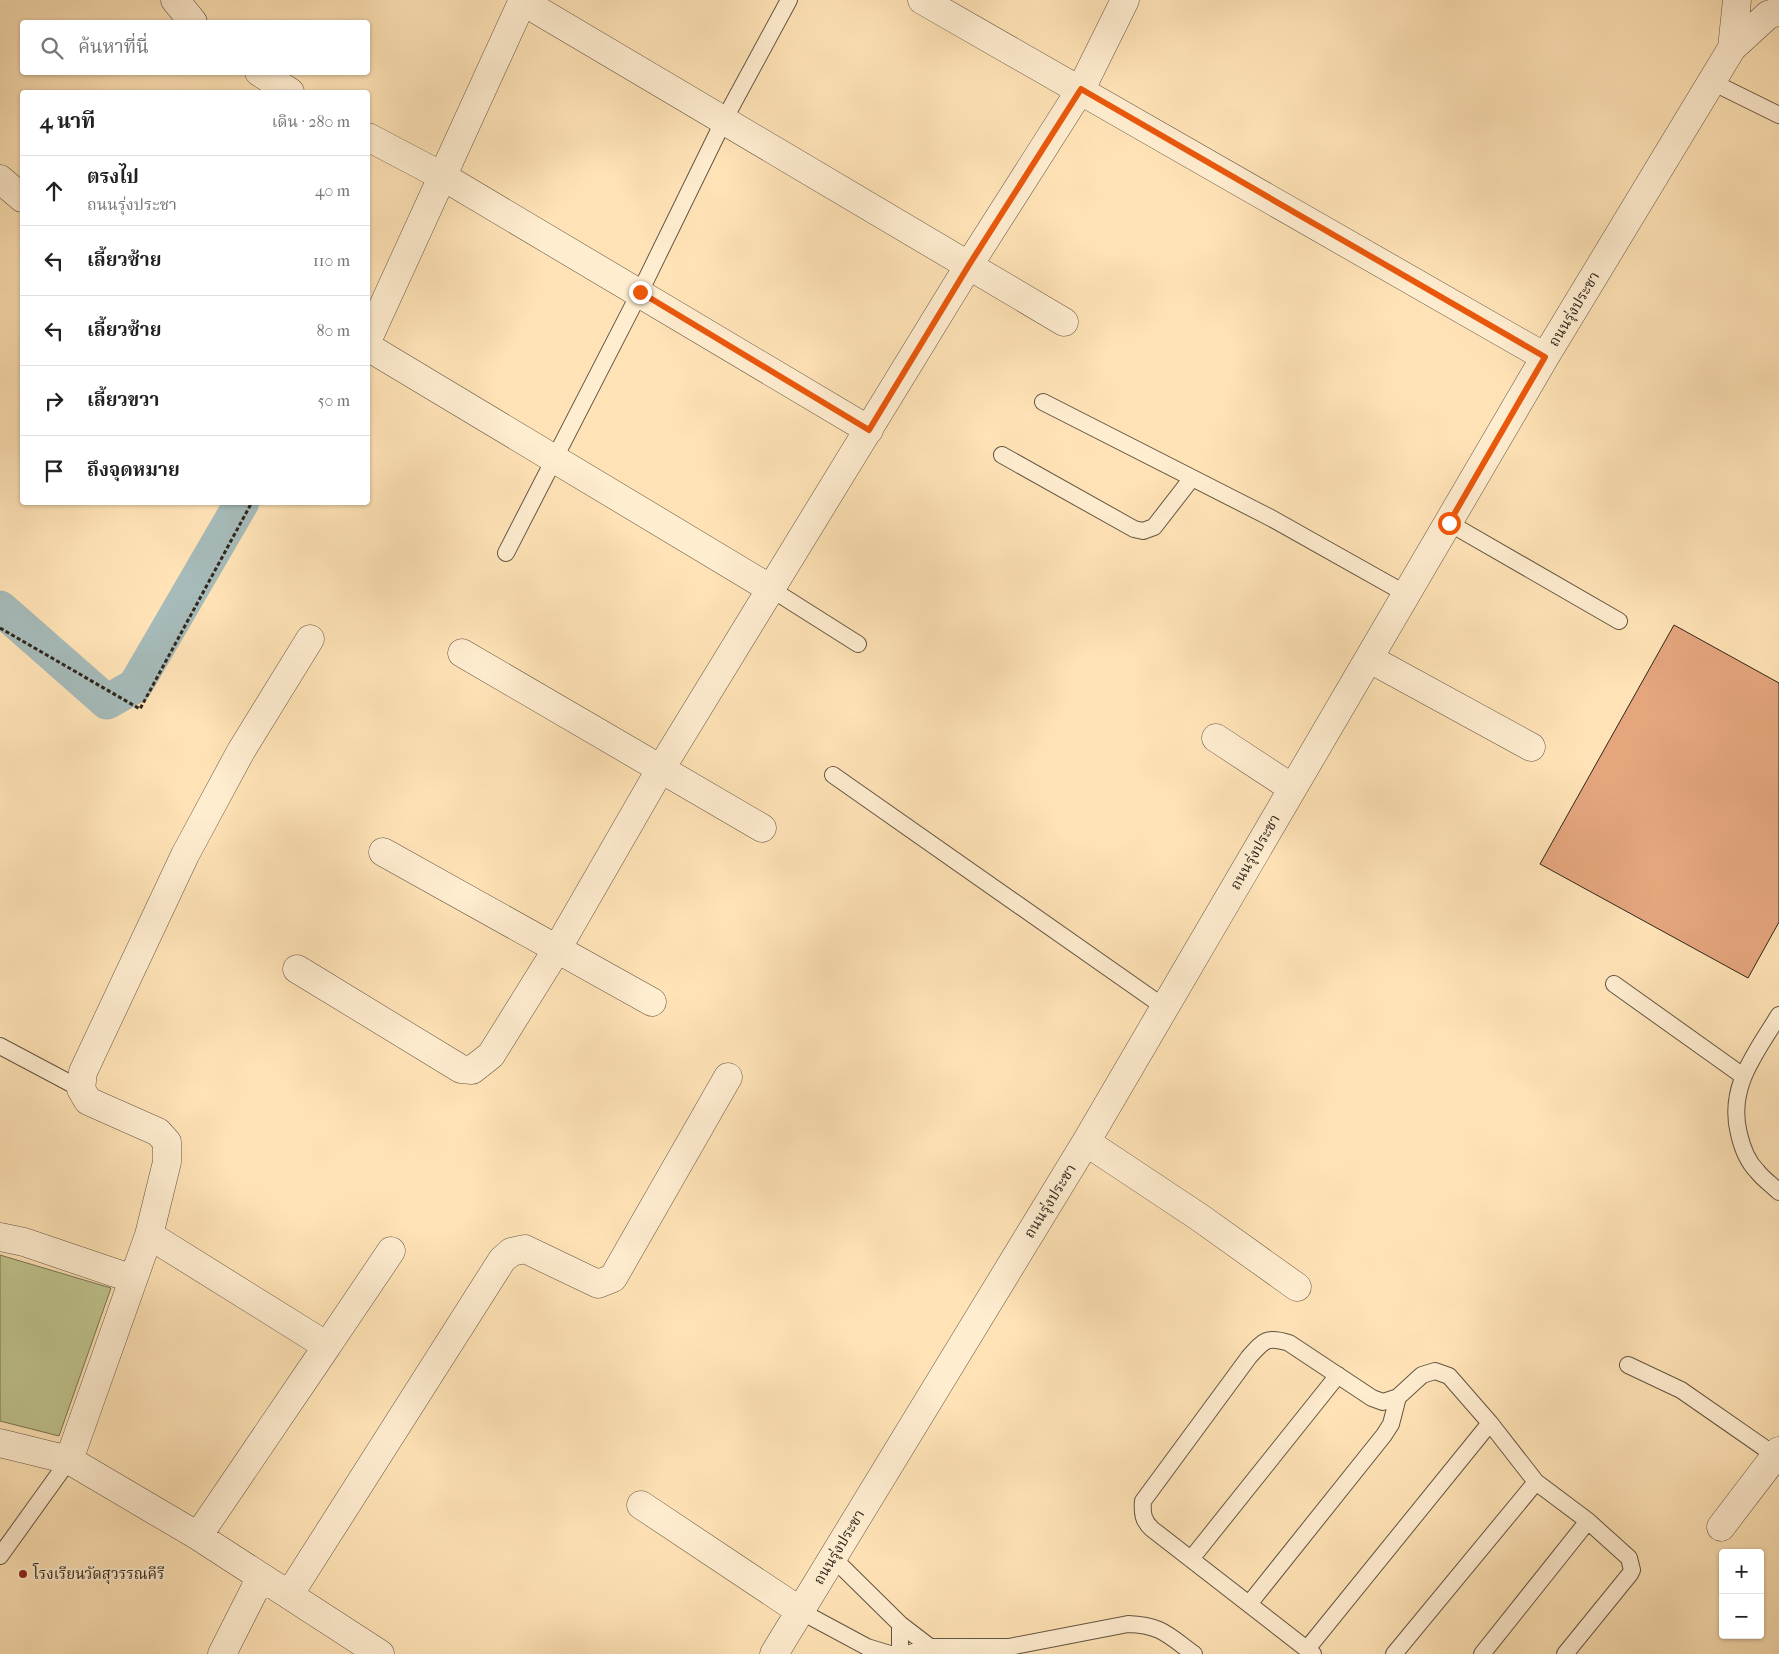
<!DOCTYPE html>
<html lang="th">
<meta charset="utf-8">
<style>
body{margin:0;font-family:"IM FELL French Canon","Noto Serif Thai",serif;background:#f6f6f6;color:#222}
.controls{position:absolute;right:15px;bottom:15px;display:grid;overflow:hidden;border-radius:5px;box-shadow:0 1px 4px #0004}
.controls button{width:45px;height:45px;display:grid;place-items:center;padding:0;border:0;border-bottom:1px solid #e0e0e0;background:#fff;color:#222;font:25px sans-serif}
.stop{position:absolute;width:15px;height:15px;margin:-11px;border:4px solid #ea580c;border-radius:50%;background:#fff}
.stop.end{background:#ea580c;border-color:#fff;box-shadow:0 1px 5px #0008}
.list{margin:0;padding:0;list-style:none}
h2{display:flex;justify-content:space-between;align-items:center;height:65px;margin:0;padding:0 20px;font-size:21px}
h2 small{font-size:16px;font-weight:400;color:#767676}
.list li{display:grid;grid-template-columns:32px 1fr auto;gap:15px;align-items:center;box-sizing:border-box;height:70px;padding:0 20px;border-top:1px solid #e0e0e0}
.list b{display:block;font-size:19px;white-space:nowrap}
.list p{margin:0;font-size:16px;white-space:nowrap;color:#767676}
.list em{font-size:16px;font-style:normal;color:#767676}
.icon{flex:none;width:28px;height:28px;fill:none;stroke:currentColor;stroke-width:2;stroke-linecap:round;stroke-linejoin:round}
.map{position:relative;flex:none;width:1779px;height:1654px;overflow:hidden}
.search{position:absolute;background:#fff;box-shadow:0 1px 4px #0004;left:20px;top:20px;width:350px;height:55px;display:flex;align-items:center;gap:12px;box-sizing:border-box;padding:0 18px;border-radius:5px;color:#767676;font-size:19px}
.panel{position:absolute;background:#fff;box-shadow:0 1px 4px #0004;left:20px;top:90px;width:350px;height:415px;border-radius:5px}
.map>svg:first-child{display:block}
.green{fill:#c0c48e;stroke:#787555}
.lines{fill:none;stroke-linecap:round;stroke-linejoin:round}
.canal{stroke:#a6bbba;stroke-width:35}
.building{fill:#e5a67e;stroke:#2f261c}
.service-casing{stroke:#635542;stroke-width:18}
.minor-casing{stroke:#635542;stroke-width:29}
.path{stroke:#2f261c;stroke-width:3;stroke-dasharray:4 2.5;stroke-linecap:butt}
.service{stroke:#ffedd0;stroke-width:16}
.minor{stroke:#ffedd0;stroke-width:28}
.route{stroke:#ea580c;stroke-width:6}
.poi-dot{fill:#8f2418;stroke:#ffedd0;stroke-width:2}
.labels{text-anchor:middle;stroke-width:4;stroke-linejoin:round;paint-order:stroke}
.street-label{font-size:15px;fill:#2f261c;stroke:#ffedd0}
.poi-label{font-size:15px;fill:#2f261c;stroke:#ffedd0;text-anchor:start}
</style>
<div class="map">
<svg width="1779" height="1654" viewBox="0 0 1779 1654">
<rect width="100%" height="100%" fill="#ffe3b6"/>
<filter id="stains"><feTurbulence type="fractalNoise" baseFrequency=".004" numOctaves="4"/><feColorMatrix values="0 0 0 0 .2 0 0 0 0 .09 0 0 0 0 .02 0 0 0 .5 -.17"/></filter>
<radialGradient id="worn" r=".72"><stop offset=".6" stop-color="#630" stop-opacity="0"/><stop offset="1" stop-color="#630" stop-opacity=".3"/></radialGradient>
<path class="green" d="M0 1255 111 1288 59 1436 0 1421Z"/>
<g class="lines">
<path class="canal" d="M0 608 107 702 135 686 242 502"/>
</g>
<path class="building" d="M1674 625 1779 683V922L1748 978 1540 864Z"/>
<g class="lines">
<defs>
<path id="service" d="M1712 82 1779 115
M1043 402 1271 518 1408 595
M1002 455 1134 529 1143 531 1154 527 1192 478
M1449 523 1619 621
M506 553 640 292 724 120 789 0
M771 589 858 644
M833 775 1164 1007
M1614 984 1743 1076
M1779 1015C1756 1053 1727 1087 1739 1134 1742 1147 1747 1161 1757 1171 1763 1179 1772 1185 1779 1192
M0 1046 81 1089
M1628 1365 1681 1390 1776 1456
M0 1556 69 1460
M832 1557 900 1624 930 1647
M1191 1559 1338 1375
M1249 1604 1384 1435 1391 1424 1398 1397
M800 1611 867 1647 890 1654
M900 1624V1654
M1307 1649 1490 1423
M907 1654 930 1647H1009L1128 1624C1161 1625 1168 1635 1194 1654
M1313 1654 1152 1529C1143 1521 1142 1513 1143 1501L1249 1357C1264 1340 1267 1336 1289 1343L1372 1398 1383 1402 1398 1397 1422 1375 1435 1371 1449 1376 1490 1423 1536 1482
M1394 1654 1536 1482 1588 1521 1629 1558 1632 1570 1630 1574 1565 1654
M1482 1654 1588 1521"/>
<path id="minor" d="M175 0 193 22
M922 0 1545 357
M522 1 1064 322
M1732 48 1737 0
M259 72 290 92
M368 137 442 176 869 430
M0 179 22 198
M368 339 523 0
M368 347 771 589
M462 653 762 828
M1370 659 1531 747
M1216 738 1292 788
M383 852 652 1002
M297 969 461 1069 472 1070 491 1055 557 949 660 770 969 265 1081 89 1125 0
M1086 1142 1199 1217 1297 1287
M149 1235 327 1346 198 1536
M0 1237 24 1242 133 1279
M327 1346 391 1251
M0 1443 69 1460 198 1536 380 1654
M69 1460 149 1235 167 1162V1142L158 1132 88 1101 81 1089 83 1072 185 855 241 751 310 639
M641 1505 800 1611
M1721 1527 1779 1451
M289 1595 502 1260 511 1252 525 1249 598 1284 613 1278 728 1077
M222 1654 261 1577
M774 1654 1086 1142 1545 357 1732 48 1768 15 1779 11"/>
</defs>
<use href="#service" class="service-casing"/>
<use href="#minor" class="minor-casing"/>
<path class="path" d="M0 628 140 709 252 502"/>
<use href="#service" class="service"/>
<use href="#minor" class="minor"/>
</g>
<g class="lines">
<path class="route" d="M640 292 869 430 969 265 1081 89 1545 357 1449 523"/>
</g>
<circle class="poi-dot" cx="23" cy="1574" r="5"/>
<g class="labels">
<g class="street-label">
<text transform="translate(1574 309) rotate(-59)" y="5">ถนนรุ่งประชา</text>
<text transform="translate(1255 852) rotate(-60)" y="5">ถนนรุ่งประชา</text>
<text transform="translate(1050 1201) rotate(-58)" y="5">ถนนรุ่งประชา</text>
<text transform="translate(839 1547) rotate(-59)" y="5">ถนนรุ่งประชา</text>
</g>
<g class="poi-label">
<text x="33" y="1579">โรงเรียนวัดสุวรรณคีรี</text>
</g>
</g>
<rect width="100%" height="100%" filter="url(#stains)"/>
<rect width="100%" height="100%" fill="url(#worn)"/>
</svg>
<div class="controls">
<button>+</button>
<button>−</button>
</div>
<div class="stop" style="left:1449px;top:523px"></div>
<div class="stop end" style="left:640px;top:292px"></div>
<div class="search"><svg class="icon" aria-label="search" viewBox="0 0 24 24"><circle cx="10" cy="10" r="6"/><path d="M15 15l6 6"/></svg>ค้นหาที่นี่</div>
<section class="panel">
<h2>4 นาที<small>เดิน · 280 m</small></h2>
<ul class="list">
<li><svg class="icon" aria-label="ahead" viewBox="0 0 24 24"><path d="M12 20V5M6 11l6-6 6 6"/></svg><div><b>ตรงไป</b><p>ถนนรุ่งประชา</p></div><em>40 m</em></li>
<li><svg class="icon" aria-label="left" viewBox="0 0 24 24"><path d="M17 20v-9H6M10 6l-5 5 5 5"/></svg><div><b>เลี้ยวซ้าย</b></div><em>110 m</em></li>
<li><svg class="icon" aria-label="left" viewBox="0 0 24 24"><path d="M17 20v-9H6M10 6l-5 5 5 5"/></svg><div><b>เลี้ยวซ้าย</b></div><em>80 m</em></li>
<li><svg class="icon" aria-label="right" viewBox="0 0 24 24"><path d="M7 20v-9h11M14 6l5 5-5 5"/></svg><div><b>เลี้ยวขวา</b></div><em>50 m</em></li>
<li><svg class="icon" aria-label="arrive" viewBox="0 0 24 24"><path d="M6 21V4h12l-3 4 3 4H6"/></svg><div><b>ถึงจุดหมาย</b></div></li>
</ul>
</section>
</div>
